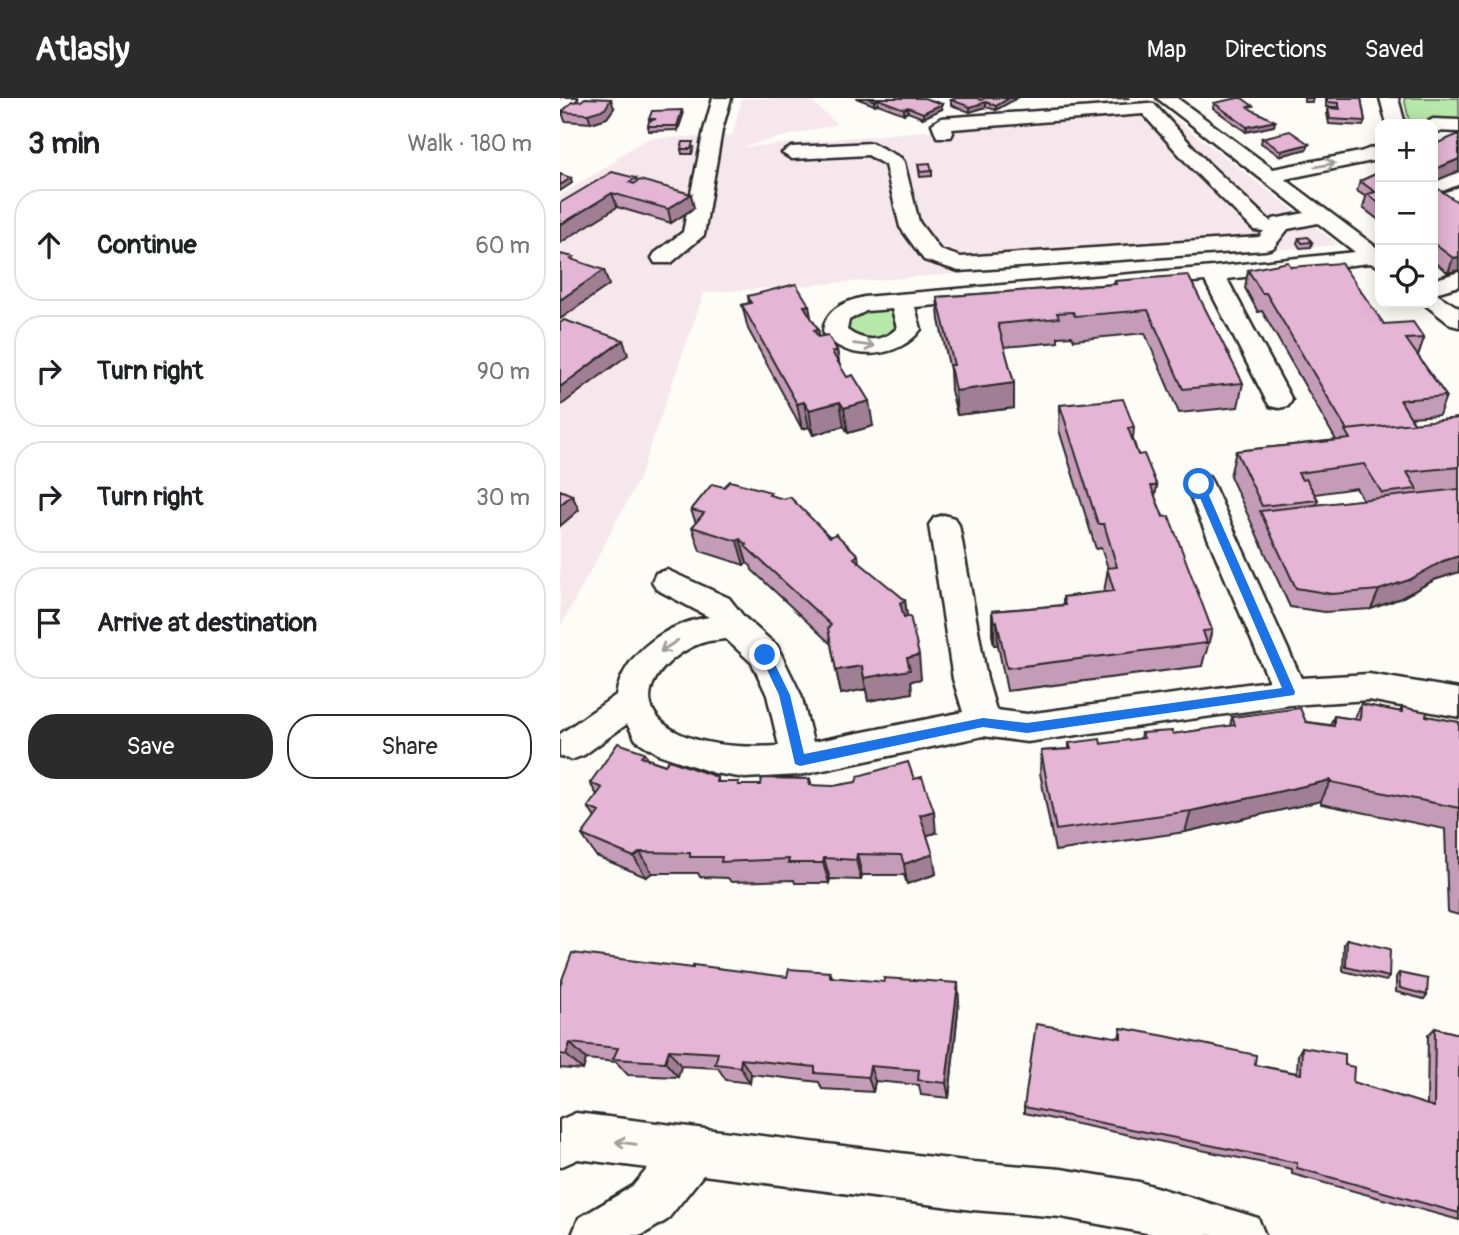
<!DOCTYPE html>
<meta charset="utf-8">
<style>
body{margin:0;font-family:Pangolin,sans-serif;background:#f2f2f2;color:#202124}
.controls{position:absolute;right:21px;top:21px;display:grid;overflow:hidden;border-radius:14px;box-shadow:0 4px 18px #0003}
.controls button{width:63px;height:63px;display:grid;place-items:center;padding:0;border:0;border-bottom:2px solid #e0e0e0;background:#fff;color:#202124;font:35px sans-serif}
.stop{position:absolute;width:21px;height:21px;margin:-16px;border:5px solid #1a73e8;border-radius:50%;background:#fff}
.stop.end{background:#1a73e8;border-color:#fff;box-shadow:0 2px 7px #0008}
.list{margin:0;padding:0;list-style:none}
h2{display:flex;justify-content:space-between;align-items:center;height:91px;margin:0;padding:0 28px;font-size:30px}
h2 small{font-size:23px;font-weight:400;color:#757577}
.list li{display:grid;grid-template-columns:46px 1fr auto;gap:21px;align-items:center;box-sizing:border-box;height:112px;margin:0 14px 14px;padding:0 14px;border:2px solid #e0e0e0;border-radius:28px}
.list b{display:block;font-size:26px;white-space:nowrap}
.list em{font-size:23px;font-style:normal;color:#757577}
.actions{display:flex;gap:14px;padding:21px 28px}
.actions a{flex:1;padding:16px 0;border:2px solid #2b2b2b;border-radius:28px;text-align:center;font-size:24px;color:#2b2b2b}
.actions .main{background:#2b2b2b;color:#fff}
.icon{flex:none;width:38px;height:38px;fill:none;stroke:currentColor;stroke-width:2;stroke-linecap:round;stroke-linejoin:round}
.map{position:relative;flex:none;width:899px;height:1137px;overflow:hidden}
header{display:flex;align-items:center;gap:42px;box-sizing:border-box;height:98px;padding:0 35px;background:#2b2b2b;color:#fff}
header strong{font-size:33px}
nav{display:flex;gap:38px;margin-inline-start:auto;font-size:24px}
main{display:flex}
aside{flex:1;background:#fff}
.map>svg:first-child{display:block}
.built{fill:#f6e7ed}
.green{fill:#b5e8a9;stroke:#708a6a;stroke-width:2}
.lines{fill:none;stroke-linecap:round;stroke-linejoin:round}
.minor-casing{stroke:#2b2b2b;stroke-width:5}
.minor{fill:#fdfcf7;fill-rule:evenodd}
.wall{fill:#c59cb7;stroke:#2b2b2b;stroke-width:2;fill-rule:evenodd}
.shaded-wall{fill:#a07f95;stroke:#2b2b2b;stroke-width:2}
.building{fill:#e5b5d5;stroke:#2b2b2b;stroke-width:2}
.oneway{stroke:#9e9e9b}
.route{fill:#1a73e8}
</style>
<header>
<strong>Atlasly</strong>
<nav><a>Map</a><a>Directions</a><a>Saved</a></nav>
</header>
<main>
<aside>
<h2>3 min<small>Walk · 180 m</small></h2>
<ul class="list">
<li><svg class="icon" aria-label="ahead" viewBox="0 0 24 24"><path d="M12 20V5M6 11l6-6 6 6"/></svg><div><b>Continue</b></div><em>60 m</em></li>
<li><svg class="icon" aria-label="right" viewBox="0 0 24 24"><path d="M7 20v-9h11M14 6l5 5-5 5"/></svg><div><b>Turn right</b></div><em>90 m</em></li>
<li><svg class="icon" aria-label="right" viewBox="0 0 24 24"><path d="M7 20v-9h11M14 6l5 5-5 5"/></svg><div><b>Turn right</b></div><em>30 m</em></li>
<li><svg class="icon" aria-label="arrive" viewBox="0 0 24 24"><path d="M6 21V4h12l-3 4 3 4H6"/></svg><div><b>Arrive at destination</b></div></li>
</ul>
<div class="actions"><a class="main">Save</a><a>Share</a></div>
</aside>
<div class="map">
<svg width="899" height="1137" viewBox="0 0 899 1137">
<rect width="100%" height="100%" fill="#fdfcf7"/>
<filter id="ink" filterUnits="userSpaceOnUse"><feTurbulence type="fractalNoise" baseFrequency=".0143" numOctaves="2"/><feDisplacementMap in="SourceGraphic" scale="14" xChannelSelector="R" yChannelSelector="G"/><feConvolveMatrix kernelMatrix="1 2 1 2 8 2 1 2 1" color-interpolation-filters="sRGB"/></filter>
<g filter="url(#ink)">
<path class="built" d="M182 0H248L277 26 177 50 602 11 779 147 144 195 78 383 0 530V97L58 62 55 60 89 40 172 38Z"/>
<path class="green" d="M844 0H899V25L849 22Z
M331 208 340 233 311 245 288 236 283 228 291 213Z"/>
<g class="lines">
<defs>
<path id="minor" d="M0 0H17L6 14 0 15Z
M153 0H171L162 32 144 137 111 165H95L92 160 95 155 123 134 144 32Z
M597 0H617L713 71 800 54 820 47V60L812 63 725 81 820 152V169L810 165 667 181 732 302 728 308 719 310 710 308 706 302 645 183 355 209 361 231C340 261 285 266 263 234 265 211 284 204 304 199L653 169 795 154 758 125 728 131 713 150 705 152 399 173 364 162 340 129 325 67 308 57 232 61 222 55 232 49 312 45 341 60 344 64 359 124 380 152 401 159 699 139 704 133 694 132 634 73 583 16 392 31 393 35 391 39H377L372 26 381 20 588 5 594 6 648 65 711 124 713 121 745 115ZM332 211 337 230C322 245 303 244 287 232L289 222 306 213Z
M820 0H838L845 26H827Z
M873 21 899 22V34L873 33V26H864Z
M899 89V111L892 109 881 99 884 95Z
M899 174V188L875 195 899 210V229L891 227 863 205H873V182Z
M639 377 649 379 653 386 741 580 809 576 899 591V619L809 602 730 607 467 644 423 638 240 677 185 680 154 675 98 656 76 642 67 626 24 657 11 662 0 658V636L56 597C64 554 108 525 149 519L96 491 92 483 96 475 107 472 169 500 184 519 217 548 241 597 253 644 403 614 393 581 369 427 374 420 384 417 394 420 399 427 427 581 436 612 467 616 709 583 625 386 629 379ZM166 541 192 565 207 597 219 648C185 650 126 649 100 622 70 591 115 552 145 544 152 542 159 542 166 541Z
M16 1015 413 1064 501 1071 579 1084 698 1120 705 1137H597L501 1119 413 1112 143 1077 107 1122 82 1137H12L19 1120 73 1088 88 1070 18 1061 0 1069V1022Z"/>
</defs>
<use href="#minor" class="minor-casing"/>
<use href="#minor" class="minor"/>
</g>
<path class="wall" d="M296 0H364L382 11 363 20 348 14 344 16 318 6 314 7Z
M425 0H457L436 12 426 9 410 14 391 7V2H421Z
M538 0H570L539 1Z
M744 0H753L752 4H744Z
M766 0H801L805 23 803 28 769 26 767 15 768 10 778 11 777 9H766Z
M654 5 715 23 714 28 686 34 653 10Z
M54 10 47 20 31 25 5 23 2 14Z
M123 17 118 32 89 33 88 28 90 23 89 21Z
M702 40 747 51 720 58 701 45Z
M134 49 132 56H122L121 51Z
M358 66 372 73V78L360 79Z
M820 74V123L803 110 806 99 797 93 800 83Z
M76 80 77 84 134 110 111 125 57 109 0 105Z
M873 91 899 105V172L888 175 873 163Z
M739 140 752 144 751 149 740 150 737 145Z
M731 169 824 226 864 240 858 258 886 298 879 317 851 319 854 325 899 320V474L874 482 841 500 811 511 765 514 730 509 670 378 676 353 776 342 702 213 698 214 685 190 688 172ZM796 390 803 402 756 407 758 402 755 396Z
M555 183 683 285 678 309 619 315 585 235 514 242 512 238 498 239V244L444 249 454 285V310L397 317 391 292 390 272 379 222 377 199 554 186Z
M188 198 251 220 258 231 259 239 277 252 279 266 313 328 288 335 284 328 253 337 249 329 242 331 188 231 182 207 189 205Z
M500 307 574 329 573 341 578 357 597 388 595 399 652 532 646 555 645 556 642 568 447 593 438 547H434L432 537V513L503 507V499L544 494 548 470 541 450 536 451 499 332Z
M164 389 212 398 270 439 298 457 299 465 345 502 347 519 361 581 351 583 352 595 308 603 306 591 281 596 271 546 192 472 191 468 187 465 184 467 140 453 132 429 136 425 131 412Z
M801 606 840 614 842 609 866 618 899 624V817L888 814 885 731 761 706V703L625 734 495 753 480 675 481 653 509 651V645L541 646 580 641 581 635 613 636 670 628 672 619 746 624 770 627 774 618 794 621Z
M84 654 88 661 105 667 157 679 159 684 180 687H201L250 681 252 688 376 735 367 737 376 776 347 786 344 777H302L301 782 270 781 269 785H235L234 782 171 784 168 780 140 779 138 775H92L86 779 36 758 22 737 35 720 28 709 37 697 30 685Z
M787 841 829 879 826 883 783 873 784 846Z
M133 870 227 879 270 874 273 880 399 903 389 1000 361 997 359 987 315 983 313 994 262 991 259 984 191 976 190 985 166 982 158 970 121 968 118 979 68 977 56 964 26 961 23 972 0 970V887Z
M839 875 867 897 864 901 836 894V879Z
M561 930 695 967 737 975 738 956 742 949 785 967 793 984 867 1007 868 937 875 930 899 936V1122L732 1076V1071L464 1015V1009L559 940Z"/>
<path class="shaded-wall" d="M449 0H457L436 12V8Z
M51 1 54 10 47 20 31 25 28 16Z
M318 1V6L314 7V3Z
M426 4V9L410 14V9Z
M382 6V11L363 20V15Z
M348 9V14L344 16V11Z
M122 12 123 17 118 32 117 28Z
M715 23 714 28 686 34 687 29Z
M749 46 747 51 720 58 721 53Z
M899 61V73L873 84V72Z
M11 80 12 85 0 93V87Z
M52 95 57 109 0 145V127Z
M131 96 134 110 111 125 108 111Z
M899 159V172L888 175 893 160Z
M44 172 49 187 0 221V202Z
M249 207 253 231 244 208Z
M258 231 262 255 254 232Z
M63 242 68 257 0 308V289Z
M277 252 281 276 272 254Z
M454 285V310L397 317 395 293Z
M309 303 313 328 288 335 284 310Z
M244 304 249 329 242 331 237 306Z
M280 304 284 328 253 337 249 312Z
M12 397 19 412 0 428V407Z
M180 441 187 465 184 467 177 443Z
M899 458V474L874 482 841 500 811 511 819 492 883 463Z
M345 502 348 526 343 528 340 505Z
M437 523 438 547H434V524Z
M359 557 361 581 351 583 352 595 308 603 304 580 347 560Z
M302 568 306 591 281 596 276 572Z
M771 682 761 703 625 734 631 713Z
M374 713 376 735 363 738 360 717Z
M80 754 92 775 86 779 74 759Z
M297 756 302 777 301 782 296 762Z
M373 756 376 776 347 786 344 766Z
M264 760 270 781 269 785 263 765Z
M398 885 399 903 389 1000 386 985Z
M10 945 26 961 23 972 6 957Z
M109 952 121 968 118 979 105 964Z
M181 961 191 976 190 985 180 969Z
M310 968 315 983 313 994 308 979Z"/>
<path class="building" d="M25 0 51 1 45 11 28 16 2 14 12 4 21 3Z
M307 0H364L382 6 363 15 348 9 344 11 318 1 314 3Z
M396 0H417L421 2 425 0H449L436 8 426 4 410 9 391 2Z
M678 0H682L693 8 688 9 692 12 715 23 687 29 654 5Z
M767 0H801L805 23 770 21 768 10 780 11 779 8V5L767 4Z
M122 12 117 28H88L89 23 96 21H89L92 13Z
M730 33 749 46 721 53 702 40Z
M899 36V61L873 72V47Z
M123 44H133L131 51H121Z
M370 65 372 73 360 74 358 66Z
M52 74 76 80 69 84 74 86 80 82 131 96 108 111 52 95 0 127V105Z
M820 74V93L815 94 800 83Z
M0 76 11 80 0 87Z
M877 90 899 105V159L893 160 873 145V91Z
M820 93V106L807 96Z
M748 139 752 144 742 145 739 140Z
M0 156 14 159 11 161 44 172 0 202Z
M728 164 731 169 781 165 824 226 853 224 864 240 846 241 886 298 840 302 854 325 787 332 706 195H702L688 172Z
M628 177 683 285 623 291 588 212 515 218 513 214 497 215 499 220 438 226 454 285 395 293 390 267H394L377 199 556 186 555 183Z
M236 186 249 207 244 208 258 231 254 232 258 239 268 237 277 252 272 254 287 279 293 277 309 303 284 310 280 304 249 312 244 304 237 306 182 207 191 205 188 198Z
M4 222 63 242 0 289V225Z
M563 301 574 329 568 330 578 357 584 356 597 388H591L603 419 609 418 652 532 643 533 647 545 447 570 437 523 434 524 432 513 505 507 503 499 554 493 547 470 557 469 544 426H538L500 307Z
M899 320V369L847 374 857 391 822 395 804 366 738 375 742 382 746 381 758 402 702 408 676 353 790 341 785 332Z
M170 383 211 394 209 397 224 401 230 399 270 439 276 436 298 457 294 460 345 502 340 505 344 519 350 518 359 557 347 560 350 572 304 580 302 568 276 572 268 530 271 527 185 448 187 447 180 441 177 443 132 429 144 415 131 412 152 386 164 389Z
M899 391V458L883 463 849 482 819 492 772 496 736 490 700 413Z
M0 392 12 397 0 407Z
M801 606 842 614V609L867 614 866 618 899 624V710L771 684V682L631 713 496 732 481 653 511 651 509 645 540 641 541 646 584 640 581 635 612 633 613 636 675 627 672 619 740 610 746 624 774 628V618L800 622Z
M58 645 84 654 81 659 105 667 109 662 157 679 156 684H179L178 687H201L202 680 250 681 249 687 273 688 296 684 298 678 348 664 354 681 362 679 374 713 360 717 373 756 344 766 341 757 297 756 296 762 264 760 263 765H228L229 761 161 764 162 759H130V755L80 754 74 759 22 737 39 714 28 709 42 690 30 685Z
M787 841 830 851 829 879 786 869Z
M12 855 133 870V867L227 879 229 871 270 874V879L324 884V880L398 885 386 985 358 982 359 972 310 968 308 979 255 975V969L181 961 180 969 155 966 158 955 109 952 105 964 53 961 58 950 10 945 6 957 0 956V887Z
M839 875 868 881 867 897 840 890Z
M476 926 561 940V930L605 938 696 957 695 967 741 976 742 949 785 956V967L794 969 793 984 874 1009 875 930 899 936V1115L737 1070V1065L464 1009Z"/>
<defs><path id="oneway-shaft" d="M-6 0H5M1.5-3L5.5 0L1.5 3" fill="none" stroke-width="1.6" stroke-linecap="round" stroke-linejoin="round" transform="scale(1.75)"/></defs>
<g class="oneway">
<use href="#oneway-shaft" transform="translate(765 67) rotate(-11)"/>
<use href="#oneway-shaft" transform="translate(304 247) rotate(7)"/>
<use href="#oneway-shaft" transform="translate(109 548) rotate(147)"/>
<use href="#oneway-shaft" transform="translate(66 1045) rotate(-173)"/>
</g>
</g>
<path class="route" d="M639 383 644 386 735 594 734 597 467 635 423 629 240 668 235 666 219 597 200 557 205 553 209 554 230 597 244 656 423 620 467 625 722 590 634 386Z"/>
</svg>
<div class="controls">
<button>+</button>
<button>−</button>
<button><svg class="icon" aria-label="locate" viewBox="0 0 24 24"><circle cx="12" cy="12" r="6"/><path d="M12 2v4M12 18v4M2 12h4M18 12h4"/></svg></button>
</div>
<div class="stop" style="left:639px;top:386px"></div>
<div class="stop end" style="left:205px;top:557px"></div>
</div>
</main>
